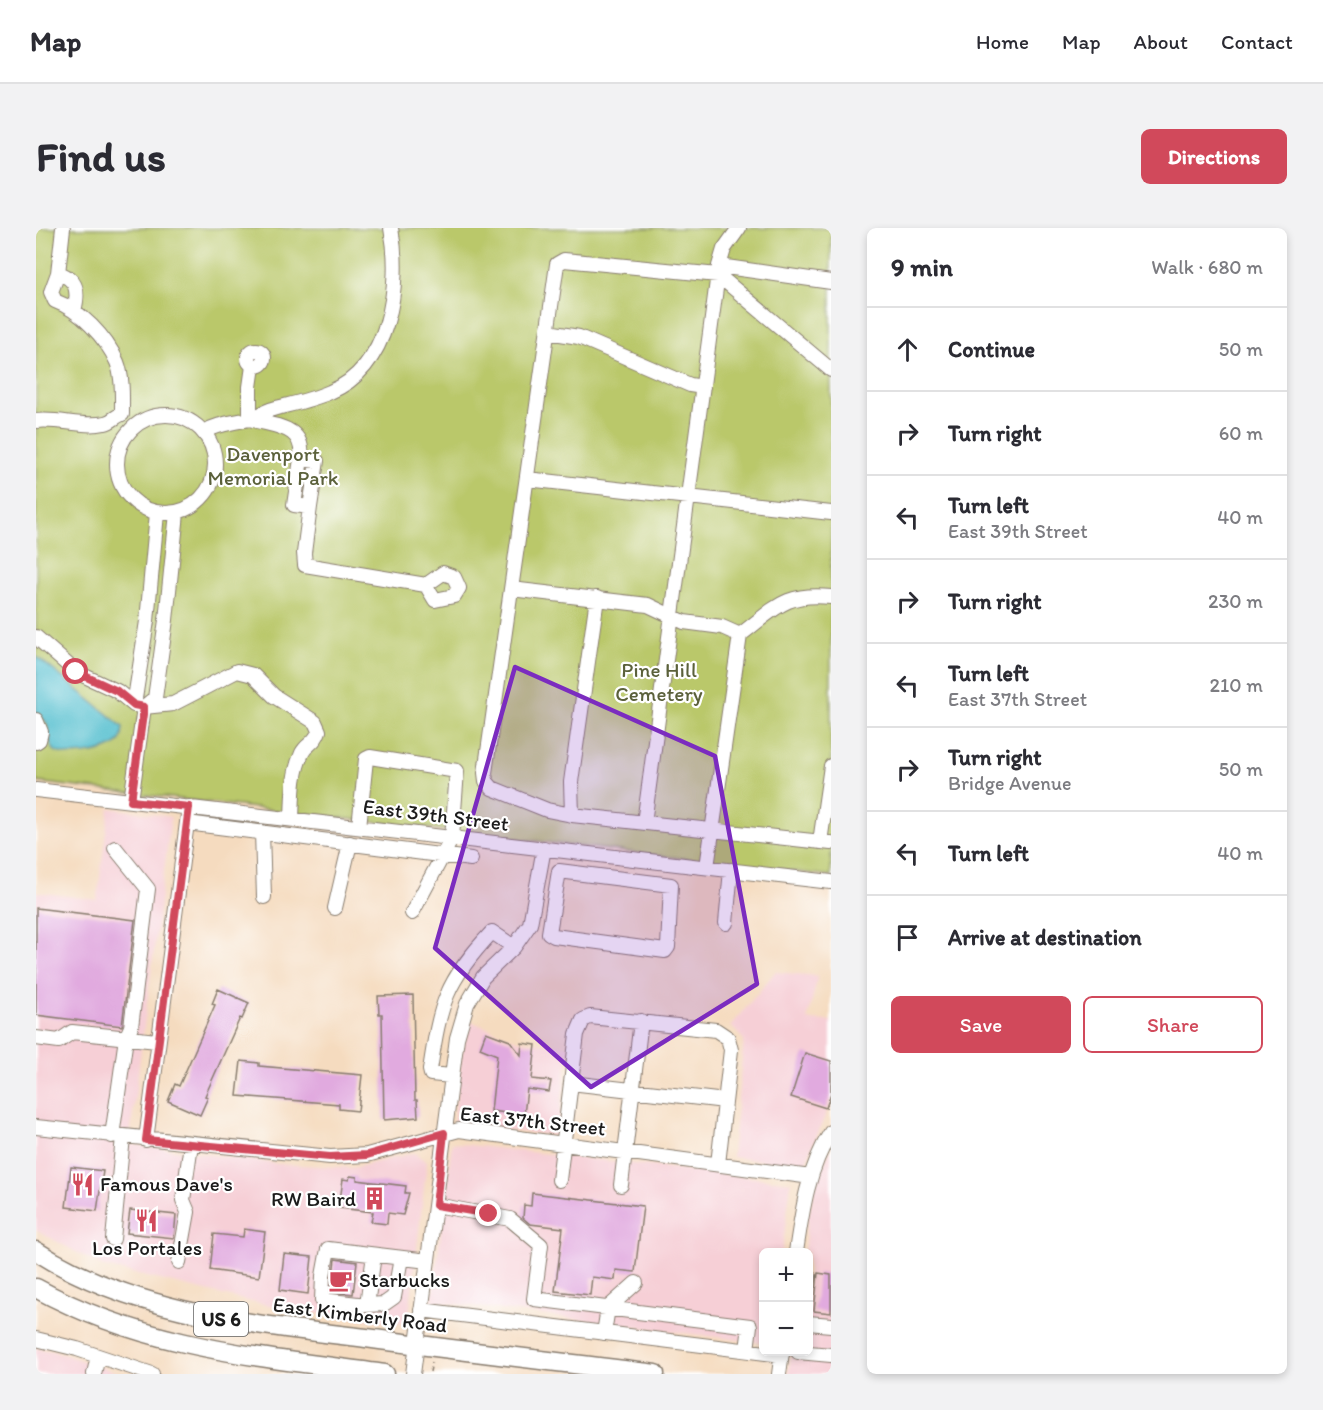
<!DOCTYPE html>
<meta charset="utf-8">
<style>
body{margin:0;font-family:Itim,sans-serif;background:#f2f2f3;color:#2b2b33}
.controls{position:absolute;right:18px;bottom:18px;display:grid;overflow:hidden;border-radius:9px;box-shadow:0 3px 9px #0003}
.controls button{width:54px;height:54px;display:grid;place-items:center;padding:0;border:0;border-bottom:2px solid #e1e1e2;background:#fff;color:#2b2b33;font:30px sans-serif}
.stop{position:absolute;width:18px;height:18px;margin:-14px;border:4px solid #d1495b;border-radius:50%;background:#fff}
.stop.end{background:#d1495b;border-color:#fff;box-shadow:0 2px 6px #0008}
.list{margin:0;padding:0;list-style:none}
h2{display:flex;justify-content:space-between;align-items:center;height:78px;margin:0;padding:0 24px;font-size:26px}
h2 small{font-size:20px;font-weight:400;color:#7c7c81}
.list li{display:grid;grid-template-columns:39px 1fr auto;gap:18px;align-items:center;box-sizing:border-box;height:84px;padding:0 24px;border-top:2px solid #e1e1e2}
.list b{display:block;font-size:22px;white-space:nowrap}
.list p{margin:0;font-size:20px;white-space:nowrap;color:#7c7c81}
.list em{font-size:20px;font-style:normal;color:#7c7c81}
.actions{display:flex;gap:12px;padding:18px 24px}
.actions a{flex:1;padding:14px 0;border:2px solid #d1495b;border-radius:9px;text-align:center;font-size:21px;color:#d1495b}
.actions .main{background:#d1495b;color:#fff}
.icon{flex:none;width:33px;height:33px;fill:none;stroke:currentColor;stroke-width:2;stroke-linecap:round;stroke-linejoin:round}
.map{position:relative;flex:none;width:795px;height:1146px;overflow:hidden;border-radius:9px}
header{display:flex;align-items:center;gap:36px;box-sizing:border-box;height:84px;padding:0 30px;background:#fff;border-bottom:2px solid #e1e1e2}
header strong{font-size:28px}
nav{display:flex;gap:33px;margin-inline-start:auto;font-size:21px}
.intro{display:flex;align-items:center;justify-content:space-between;box-sizing:border-box;height:144px;padding:0 36px}
h1{margin:0;font-size:42px}
.button{padding:15px 27px;border-radius:9px;background:#d1495b;color:#fff;font-size:21px;font-weight:700}
main{display:flex;gap:36px;padding:0 36px}
aside{flex:1;background:#fff;border-radius:9px;box-shadow:0 3px 9px #0003}
.map>svg:first-child{display:block}
.built{fill:#f6cfd6}
.green{fill:#bac86a;stroke:#6b7243;stroke-width:1.5}
.water{fill:#54bfcf;stroke:#386e76;stroke-width:1.5}
.building{fill:#e1aadf}
.lines{fill:none;stroke-linecap:round;stroke-linejoin:round}
.minor-casing{stroke:#887c6e;stroke-width:16}
.major-casing{stroke:#887c6e;stroke-width:21}
.path{stroke:#887c6e;stroke-width:1.5;stroke-dasharray:4.5 4.5;stroke-linecap:butt}
.minor{stroke:#fff;stroke-width:14}
.major{stroke:#fff;stroke-width:18}
.route{stroke:#d1495b;stroke-width:8}
.marked{fill:#7b2cbf;fill-opacity:0.2;stroke:#7b2cbf;stroke-width:4.5;stroke-linejoin:round}
.labels{text-anchor:middle;stroke-width:4.5;stroke-linejoin:round;paint-order:stroke}
.shield{fill:#fff;stroke:#606060;stroke-width:1.5}
.shield-label{font-size:20px;font-weight:bold;fill:#1c1c1c}
.park-label{font-size:21px;fill:#5b613b;stroke:#fff}
.street-label{font-size:21px;fill:#1c1c1c;stroke:#fff}
.poi-label{font-size:21px;fill:#1c1c1c;stroke:#fff;text-anchor:start}
</style>
<header>
<strong>Map</strong>
<nav><a>Home</a><a>Map</a><a>About</a><a>Contact</a></nav>
</header>
<div class="intro"><h1>Find us</h1><a class="button">Directions</a></div>
<main>
<div class="map">
<svg width="795" height="1146" viewBox="0 0 795 1146">
<rect width="100%" height="100%" fill="#fff"/>
<filter id="ink" filterUnits="userSpaceOnUse"><feTurbulence type="fractalNoise" baseFrequency=".0167" numOctaves="2"/><feDisplacementMap in="SourceGraphic" scale="12" xChannelSelector="R" yChannelSelector="G"/><feConvolveMatrix kernelMatrix="1 2 1 2 8 2 1 2 1" color-interpolation-filters="sRGB"/></filter>
<filter id="wash" filterUnits="userSpaceOnUse"><feTurbulence type="fractalNoise" baseFrequency=".008" numOctaves="4" result="noise"/><feDisplacementMap in="SourceGraphic" scale="24" xChannelSelector="R" yChannelSelector="G"/><feGaussianBlur stdDeviation="1.35" result="paint"/><feColorMatrix in="noise" values="0 0 0 0 0 0 0 0 0 0 0 0 0 0 0 0 0 1.4 0 .05"/><feComposite in="paint" operator="in"/></filter>
<g filter="url(#wash)">
<rect width="100%" height="100%" fill="#f5dbbf"/>
<path class="built" d="M73 580 135 589 93 916 243 936 317 940 378 925 391 934 372 1096 277 1085 216 1074 66 1038 0 1002V664L61 672Z
M739 744 782 748 771 792 795 793V874L768 938 696 929 708 812 695 798Z
M434 793 481 812 533 818 521 908 417 896 426 824Z
M416 915 755 954 746 1024H728L727 1115 396 1073Z
M795 921V1146H752L755 1124H772V1024H768L772 988 781 950Z
M0 1120 20 1124 86 1146H0Z"/>
<path class="green" d="M0 0H795V648L0 554Z"/>
<path class="water" d="M0 428 87 499C86 503 87 509 84 512 77 525 28 532 18 522 11 514 15 503 10 494 8 491 3 487 0 484Z"/>
<g id="blocks">
<path class="building" d="M0 680 99 692 86 798 0 787Z
M182 761 213 775 206 791 204 790 169 868 172 869 164 887 132 873 139 856 143 858 179 777 176 776Z
M377 767 379 872H381L382 889 348 892 346 786H343L342 768Z
M450 804 474 813 485 827 486 815 500 817 496 851 515 853 513 864 491 861 488 887 455 883 461 827 444 820Z
M769 825 795 833V865L790 880 755 869Z
M205 833 223 835V838L326 847 322 883 303 881V876L201 868Z
M35 939 67 943 61 983 30 979Z
M314 948 321 949V952L370 958 369 965H373L367 987 352 985 351 996 335 994 337 984 303 980 307 951 313 952Z
M496 965 607 978 599 1044 580 1042 579 1052 556 1049 554 1067 519 1063 527 1000 494 996 487 990 488 977 495 978Z
M94 982 140 987 138 1010 91 1005Z
M208 1001 229 1004 223 1049 174 1042 178 1006 207 1009Z
M248 1026 276 1029 272 1066 244 1062Z
M299 1031 321 1034 317 1066 295 1064Z
M782 1045 795 1047V1085L778 1083Z"/>
</g>
</g>
<g filter="url(#ink)">
<use href="#blocks" fill-opacity="0" stroke="#887c6e" stroke-width="1.5"/>
<g class="lines">
<defs>
<path id="minor" d="M683 38 795 54
M22 45C42 51 43 65 38 83
M512 104 543 109 654 157 667 159
M212 130a8 8 0 1 1 16 0a8 8 0 1 1-16 0Z
M217 138 214 159V191C239 199 269 197 265 231
M795 142 682 47 528 32 521 36 449 545 450 553 456 560 511 582 536 587 795 615
M81 236a49 49 0 1 1 98 0a49 49 0 1 1-98 0Z
M0 193C23 190 46 200 69 195 76 194 79 188 86 186 86 170 87 149 81 134 70 109 44 82 19 73L15 64 22 45 27 0
M168 204C183 195 199 195 216 190 223 188 229 183 237 181 256 176 276 172 294 164 354 139 366 56 355 0
M265 231 281 233 274 279 258 277Z
M491 251 795 285
M274 279 268 325 269 337 390 357 407 345 418 349 423 360 418 368 399 372 390 357
M475 361 612 377 648 394 686 399 704 407C739 381 748 364 795 369
M0 409 40 444 81 463 98 477 108 479 119 470 130 392 141 285
M98 477 111 393 121 285
M0 492 5 504 3 512 0 514
M0 562 795 654
M95 573 108 479 137 476 201 443 217 447 238 468 279 494 283 503C279 516 271 515 266 525 256 546 257 569 256 591
M536 587 535 554 561 370
M151 595 435 631
M608 595 683 38 688 21 703 0
M323 599 330 531 334 529 421 543 416 610 376 685
M226 604 228 669
M784 614 795 538
M671 639 704 407
M523 643 635 657 632 719 629 723 518 708 513 705Z
M299 680 314 615
M690 695 695 642
M0 810 23 813 36 804 121 813
M415 848 395 846 394 842C404 776 409 754 456 704L478 719
M535 855 689 873
M0 899 294 929 331 927 423 902 775 949
M76 908 90 810 95 799 112 661 79 620
M110 912 153 579
M523 952 541 806 547 792 554 789 680 802 692 810 695 822 682 936
M585 957 605 793
M400 977 474 991 505 1017 498 1071 714 1098 711 1122
M77 1011 87 909
M760 1024C766 983 772 940 795 904
M338 1027 331 1077 348 1076 358 1069 365 1030
M143 1034 152 984 147 972 155 916
M772 1052 773 1049
M331 1077 286 1072 287 1048 292 1021 392 1033
M385 1082 746 1127
M772 1095 795 1097
M568 1105 572 1080 600 1055
M0 1111 41 1121 116 1146
M762 1124 795 1127
M58 1146 62 1128
M377 1146 421 810 431 776 447 749 478 719 494 696 508 620
M743 1146 746 1124"/>
<path id="major" d="M0 1023C99 1086 217 1096 330 1110 426 1123 523 1134 619 1146
M0 1060C111 1121 226 1129 349 1146"/>
</defs>
<use href="#minor" class="minor-casing"/>
<use href="#major" class="major-casing"/>
<path class="path" d="M394 1144 396 1134"/>
<use href="#minor" class="minor"/>
<use href="#major" class="major"/>
</g>
</g>
<g class="lines" filter="url(#ink)">
<path class="route" d="M40 444 81 463 98 477 108 479 95 573 153 579 110 912 294 929 331 927 408 905 400 977 453 986"/>
</g>
<path class="marked" d="M479 439 679 528 721 756 555 859 399 720Z"/>
<defs>
<symbol id="restaurant-bare" viewBox="-9 -9 18 18"><path d="M-5-6h1v4h1v-4h1v4h1v-4h1v5L-1.5 .5V6h-2V.5L-5-1ZM5-6V6H3V1.5H1.5Q1.5-4 5-6Z" fill="#d1495b" stroke="#fff" stroke-width="2.5" paint-order="stroke"/></symbol>
<symbol id="building-bare" viewBox="-9 -9 18 18"><path d="M-4-6H4V6H1V3H-1V6H-4ZM-2.5-4.3h1.7v1.8h-1.7ZM.8-4.3h1.7v1.8H.8ZM-2.5-1h1.7V.8h-1.7ZM.8-1h1.7V.8H.8Z" fill="#d1495b" stroke="#fff" stroke-width="2.5" paint-order="stroke"/></symbol>
<symbol id="cafe-bare" viewBox="-9 -9 18 18"><path d="M-5.5-4.5H6V0H3Q3 3.5 0 3.5H-2.5Q-5.5 3.5-5.5 0ZM3-3.2v2h1.7v-2ZM-6 4.5H4V6H-6Z" fill="#d1495b" stroke="#fff" stroke-width="2.5" paint-order="stroke"/></symbol>
</defs>
<g fill-rule="evenodd">
<use href="#restaurant-bare" x="30" y="940" width="33" height="33"/>
<use href="#building-bare" x="322" y="954" width="33" height="33"/>
<use href="#restaurant-bare" x="94" y="976" width="33" height="33"/>
<use href="#cafe-bare" x="288" y="1036" width="33" height="33"/>
</g>
<g class="labels">
<rect class="shield" x="158" y="1074" width="54" height="34" rx="4.5"/>
<g class="shield-label">
<text x="185" y="1098">US 6</text>
</g>
<g class="park-label">
<text x="237" y="233">Davenport<tspan x="237" dy="24">Memorial Park</tspan></text>
<text x="623" y="449">Pine Hill<tspan x="623" dy="24">Cemetery</tspan></text>
</g>
<g class="street-label">
<text transform="translate(400 587) rotate(7)" y="7">East 39th Street</text>
<text transform="translate(497 893) rotate(6)" y="7">East 37th Street</text>
<text transform="translate(324 1087) rotate(7)" y="7">East Kimberly Road</text>
</g>
<g class="poi-label">
<text x="64" y="963">Famous Dave's</text>
<text x="320" y="978" text-anchor="end">RW Baird</text>
<text x="111" y="1027" text-anchor="middle">Los Portales</text>
<text x="323" y="1059">Starbucks</text>
</g>
</g>
</svg>
<div class="controls">
<button>+</button>
<button>−</button>
</div>
<div class="stop" style="left:40px;top:444px"></div>
<div class="stop end" style="left:453px;top:986px"></div>
</div>
<aside>
<h2>9 min<small>Walk · 680 m</small></h2>
<ul class="list">
<li><svg class="icon" aria-label="ahead" viewBox="0 0 24 24"><path d="M12 20V5M6 11l6-6 6 6"/></svg><div><b>Continue</b></div><em>50 m</em></li>
<li><svg class="icon" aria-label="right" viewBox="0 0 24 24"><path d="M7 20v-9h11M14 6l5 5-5 5"/></svg><div><b>Turn right</b></div><em>60 m</em></li>
<li><svg class="icon" aria-label="left" viewBox="0 0 24 24"><path d="M17 20v-9H6M10 6l-5 5 5 5"/></svg><div><b>Turn left</b><p>East 39th Street</p></div><em>40 m</em></li>
<li><svg class="icon" aria-label="right" viewBox="0 0 24 24"><path d="M7 20v-9h11M14 6l5 5-5 5"/></svg><div><b>Turn right</b></div><em>230 m</em></li>
<li><svg class="icon" aria-label="left" viewBox="0 0 24 24"><path d="M17 20v-9H6M10 6l-5 5 5 5"/></svg><div><b>Turn left</b><p>East 37th Street</p></div><em>210 m</em></li>
<li><svg class="icon" aria-label="right" viewBox="0 0 24 24"><path d="M7 20v-9h11M14 6l5 5-5 5"/></svg><div><b>Turn right</b><p>Bridge Avenue</p></div><em>50 m</em></li>
<li><svg class="icon" aria-label="left" viewBox="0 0 24 24"><path d="M17 20v-9H6M10 6l-5 5 5 5"/></svg><div><b>Turn left</b></div><em>40 m</em></li>
<li><svg class="icon" aria-label="arrive" viewBox="0 0 24 24"><path d="M6 21V4h12l-3 4 3 4H6"/></svg><div><b>Arrive at destination</b></div></li>
</ul>
<div class="actions"><a class="main">Save</a><a>Share</a></div>
</aside>
</main>
